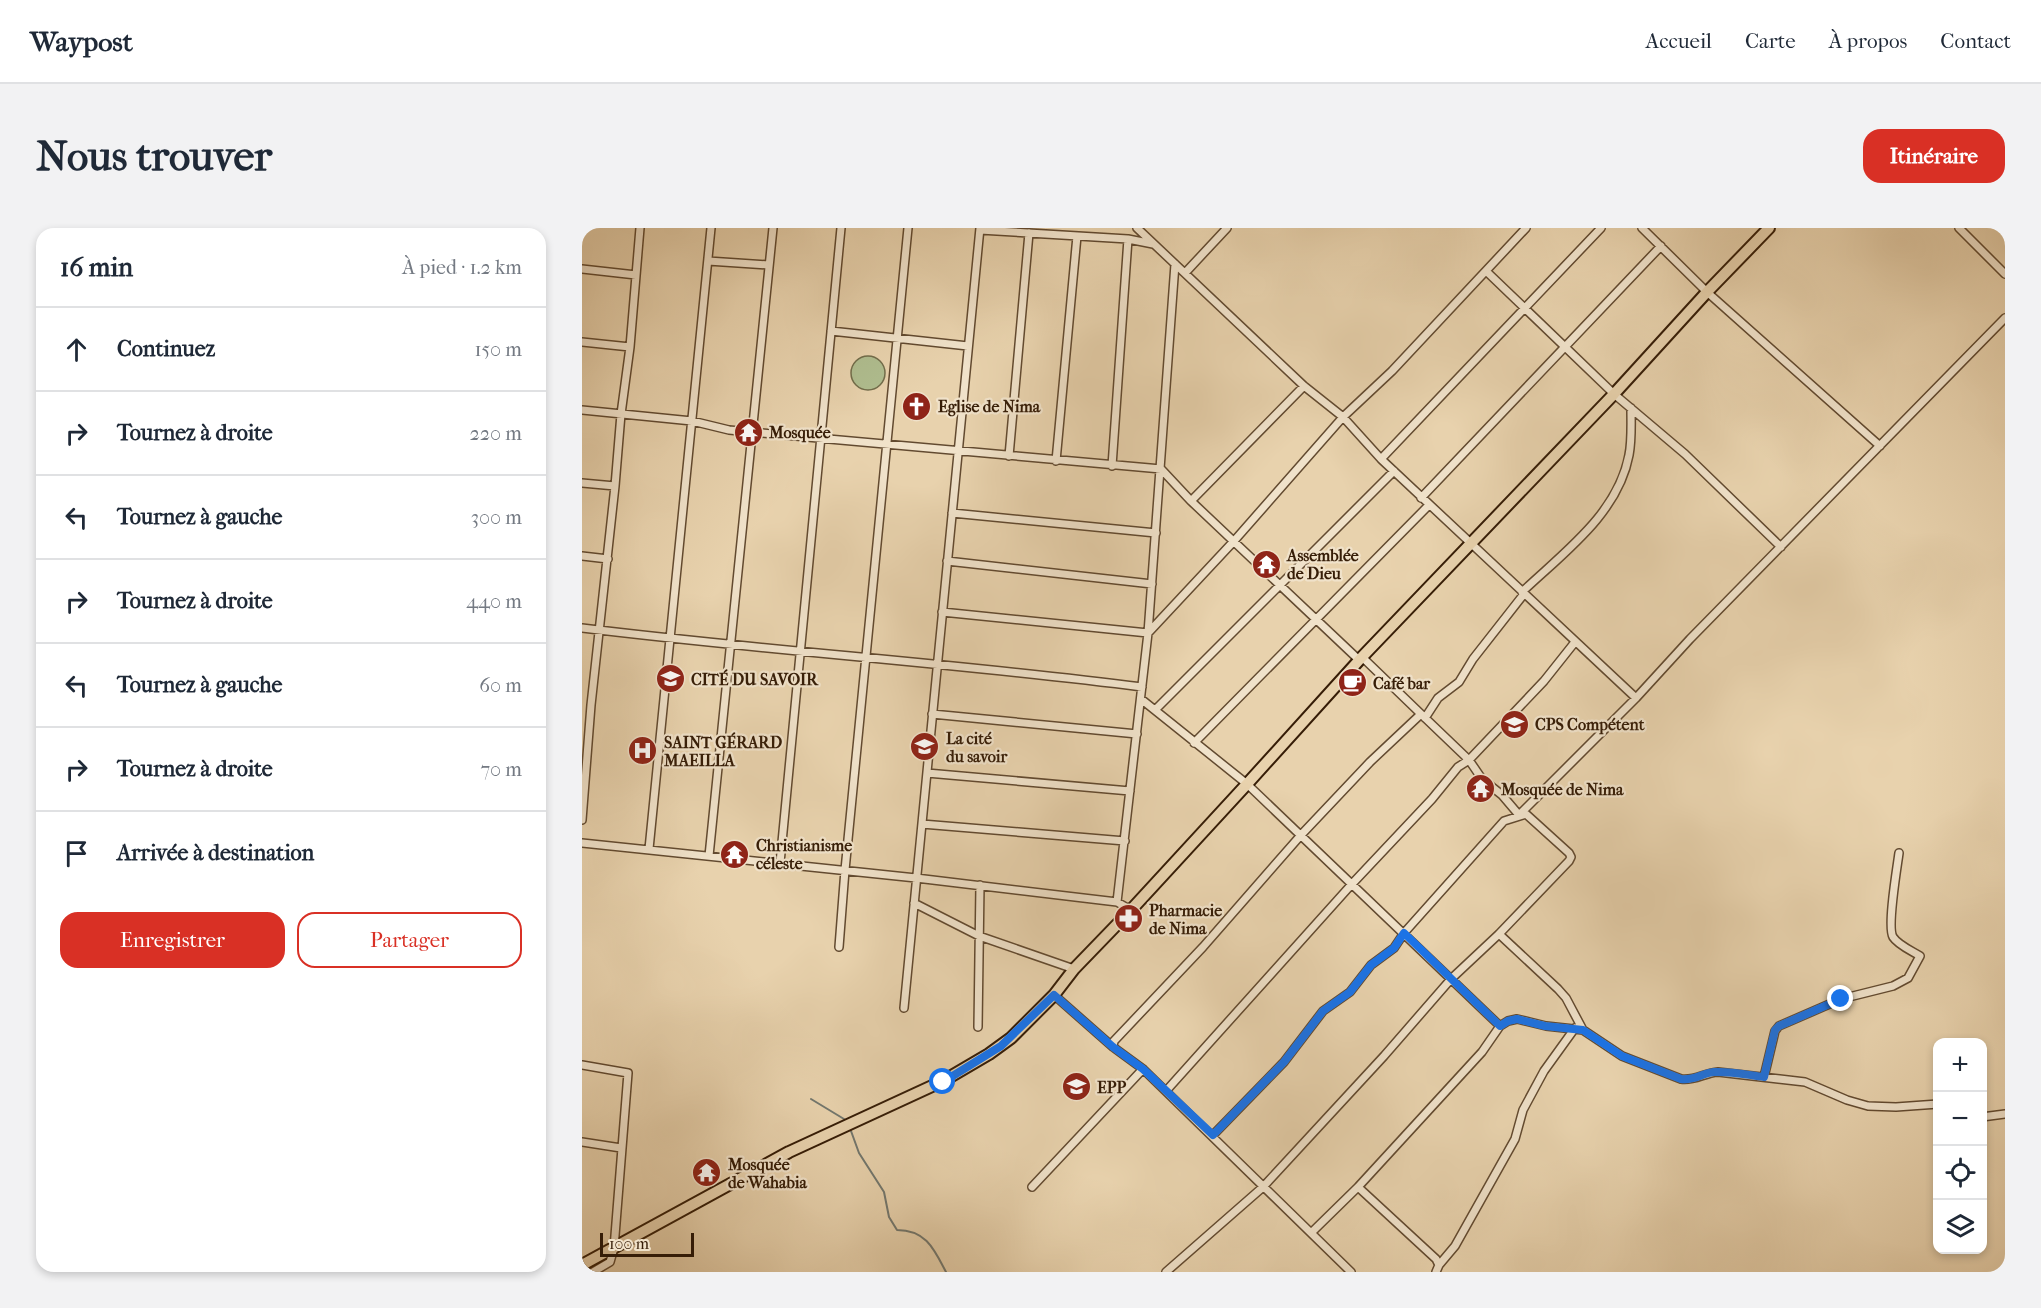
<!DOCTYPE html>
<html lang="fr">
<meta charset="utf-8">
<style>
body{margin:0;font-family:"IM FELL French Canon",serif;background:#f2f2f3;color:#1f2937}
.controls{position:absolute;right:18px;bottom:18px;display:grid;overflow:hidden;border-radius:12px;box-shadow:0 3px 9px #0003}
.controls button{width:54px;height:54px;display:grid;place-items:center;padding:0;border:0;border-bottom:2px solid #e0e1e3;background:#fff;color:#1f2937;font:30px sans-serif}
.scale{position:absolute;left:18px;bottom:15px;width:94px;box-sizing:border-box;padding-left:6px;border:3px solid #361d07;border-top:0;font-size:16px;line-height:21px;white-space:nowrap;color:#361d07;-webkit-text-stroke:4px #f0e2ca;paint-order:stroke}
.stop{position:absolute;width:18px;height:18px;margin:-14px;border:4px solid #1a73e8;border-radius:50%;background:#fff}
.stop.end{background:#1a73e8;border-color:#fff;box-shadow:0 2px 6px #0008}
.list{margin:0;padding:0;list-style:none}
h2{display:flex;justify-content:space-between;align-items:center;height:78px;margin:0;padding:0 24px;font-size:26px}
h2 small{font-size:20px;font-weight:400;color:#747a83}
.list li{display:grid;grid-template-columns:39px 1fr auto;gap:18px;align-items:center;box-sizing:border-box;height:84px;padding:0 24px;border-top:2px solid #e0e1e3}
.list b{display:block;font-size:22px;white-space:nowrap}
.list em{font-size:20px;font-style:normal;color:#747a83}
.actions{display:flex;gap:12px;padding:18px 24px}
.actions a{flex:1;padding:14px 0;border:2px solid #d93025;border-radius:18px;text-align:center;font-size:21px;color:#d93025}
.actions .main{background:#d93025;color:#fff}
.icon{flex:none;width:33px;height:33px;fill:none;stroke:currentColor;stroke-width:2;stroke-linecap:round;stroke-linejoin:round}
.map{position:relative;flex:none;width:1423px;height:1044px;overflow:hidden;border-radius:18px}
header{display:flex;align-items:center;gap:36px;box-sizing:border-box;height:84px;padding:0 30px;background:#fff;border-bottom:2px solid #e0e1e3}
header strong{font-size:28px}
nav{display:flex;gap:33px;margin-inline-start:auto;font-size:21px}
.intro{display:flex;align-items:center;justify-content:space-between;box-sizing:border-box;height:144px;padding:0 36px}
h1{margin:0;font-size:42px}
.button{padding:15px 27px;border-radius:18px;background:#d93025;color:#fff;font-size:21px;font-weight:700}
main{display:flex;gap:36px;padding:0 36px}
aside{flex:1;background:#fff;border-radius:18px;box-shadow:0 3px 9px #0003}
.map>svg:first-child{display:block}
.pitch{fill:#afbd8f;stroke:#726d4b;stroke-width:1.5}
.lines{fill:none;stroke-linecap:round;stroke-linejoin:round}
.stream{stroke:#73786f;stroke-width:2}
.street-casing{stroke:#624a30;stroke-width:10}
.primary-casing{stroke:#361d07;stroke-width:14}
.street{stroke:#f0e2ca;stroke-width:7}
.primary{stroke:#e8d2ad;stroke-width:10}
.route{stroke:#1a73e8;stroke-width:8}
.labels{text-anchor:middle;stroke-width:4.5;stroke-linejoin:round;paint-order:stroke}
.poi-label{font-size:16px;font-weight:bold;fill:#361d07;stroke:#f0e2ca;text-anchor:start}
</style>
<header>
<strong>Waypost</strong>
<nav><a>Accueil</a><a>Carte</a><a>À propos</a><a>Contact</a></nav>
</header>
<div class="intro"><h1>Nous trouver</h1><a class="button">Itinéraire</a></div>
<main>
<aside>
<h2>16 min<small>À pied · 1.2 km</small></h2>
<ul class="list">
<li><svg class="icon" aria-label="ahead" viewBox="0 0 24 24"><path d="M12 20V5M6 11l6-6 6 6"/></svg><div><b>Continuez</b></div><em>150 m</em></li>
<li><svg class="icon" aria-label="right" viewBox="0 0 24 24"><path d="M7 20v-9h11M14 6l5 5-5 5"/></svg><div><b>Tournez à droite</b></div><em>220 m</em></li>
<li><svg class="icon" aria-label="left" viewBox="0 0 24 24"><path d="M17 20v-9H6M10 6l-5 5 5 5"/></svg><div><b>Tournez à gauche</b></div><em>300 m</em></li>
<li><svg class="icon" aria-label="right" viewBox="0 0 24 24"><path d="M7 20v-9h11M14 6l5 5-5 5"/></svg><div><b>Tournez à droite</b></div><em>440 m</em></li>
<li><svg class="icon" aria-label="left" viewBox="0 0 24 24"><path d="M17 20v-9H6M10 6l-5 5 5 5"/></svg><div><b>Tournez à gauche</b></div><em>60 m</em></li>
<li><svg class="icon" aria-label="right" viewBox="0 0 24 24"><path d="M7 20v-9h11M14 6l5 5-5 5"/></svg><div><b>Tournez à droite</b></div><em>70 m</em></li>
<li><svg class="icon" aria-label="arrive" viewBox="0 0 24 24"><path d="M6 21V4h12l-3 4 3 4H6"/></svg><div><b>Arrivée à destination</b></div></li>
</ul>
<div class="actions"><a class="main">Enregistrer</a><a>Partager</a></div>
</aside>
<div class="map">
<svg width="1423" height="1044" viewBox="0 0 1423 1044">
<rect width="100%" height="100%" fill="#e8d2ad"/>
<filter id="stains"><feTurbulence type="fractalNoise" baseFrequency=".00333" numOctaves="4"/><feColorMatrix values="0 0 0 0 .2 0 0 0 0 .09 0 0 0 0 .02 0 0 0 .5 -.17"/></filter>
<radialGradient id="worn" r=".72"><stop offset=".6" stop-color="#630" stop-opacity="0"/><stop offset="1" stop-color="#630" stop-opacity=".3"/></radialGradient>
<path class="pitch" d="M269 145a17 17 0 1 1 34 0a17 17 0 1 1-34 0Z"/>
<g class="lines">
<path class="stream" d="M229 871 262 891
M269 903 277 925 302 964 307 989 315 1002C344 1002 352 1021 364 1044"/>
<defs>
<path id="street" d="M555 0 722 158 761 189 799 231 1054 470
M1060 0 1125 64 1298 218
M1377 0 1423 46
M398 2 546 11 571 16
M126 33 187 37
M0 41 54 47
M904 43 1032 166 1103 226 1199 319
M603 45 645 0
M249 103 386 118
M0 114 48 119
M0 182 110 193 147 202 579 241 609 273 777 432
M427 228 447 5
M799 231 1019 0
M474 233 495 8
M530 238 546 11
M0 255 33 258
M839 270 1079 18
M609 273 722 158
M370 285 574 305
M0 328 26 331
M365 333 570 356
M940 364C981 325 1036 286 1047 227 1050 212 1049 196 1049 180
M360 384 566 405 652 313 761 189 810 143 944 0
M0 400C186 423 374 435 560 459
M559 471 665 556 918 798
M573 482 812 243
M350 486 555 506
M839 486 887 532 962 453 993 414
M843 490 856 470 877 454 891 431 942 366
M612 515 847 277
M345 545 548 563
M0 592 9 477 33 258 39 186 48 119 58 0
M340 596 543 613
M0 615 334 650 535 674 549 682
M67 621 129 0
M127 628 191 0
M198 635 259 0
M535 674 566 405 593 36
M332 675 397 708 492 741
M917 706 976 761 984 770 1001 802
M257 719 263 642 326 0
M472 767 531 819 561 841 769 1044
M322 780 398 0
M396 799 398 657
M531 819 532 813 621 719 719 607 788 534 839 486 780 429
M0 837 46 845 32 1020 28 1034 11 1044
M1182 849 1193 803 1197 798 1259 771 1311 758 1326 750 1338 728C1330 723 1316 717 1311 709 1305 699 1315 640 1317 625
M584 863 769 657 850 571 876 539 887 532 900 551 920 567 937 587 1054 470 1108 411 1423 90
M1400 889 1423 886
M0 914 39 920
M450 959 561 841
M776 959 854 1031 857 1037
M730 1004 776 959 900 824 918 798 926 793 935 791 964 798 1001 802 1040 828 1099 851C1113 853 1122 845 1136 844L1223 854 1265 872 1286 878 1314 879 1356 876
M584 1044 681 959 802 828 869 751 917 706 987 633 989 629 987 625 944 586 922 593 822 705 812 720 789 737 768 764 741 783 702 834 631 907
M854 1044 857 1037 873 1018 933 911 941 882 962 843 993 800"/>
<path id="primary" d="M0 1037 207 924 361 853 407 826 429 810 472 767 492 741 549 682 665 556 780 429 1032 166 1125 64 1187 0"/>
</defs>
<use href="#street" class="street-casing"/>
<use href="#primary" class="primary-casing"/>
<use href="#street" class="street"/>
<use href="#primary" class="primary"/>
</g>
<g class="lines">
<path class="route" d="M361 854 419 818 472 767 531 819 561 841 631 907 702 834 741 783 768 764 789 737 812 720 822 705 918 798 926 793 935 791 963 798 1001 802 1040 828 1099 851C1112 853 1120 845 1132 844 1148 843 1166 847 1182 849L1193 802 1197 798 1259 771"/>
</g>
<defs>
<symbol id="church-disc" viewBox="-11 -11 22 22"><circle r="9.5" fill="#8f2418" stroke="#f0e2ca"/><path d="M-1.2-6h2.4v3.5h3.3v2.4h-3.3V6h-2.4V-.1h-3.3v-2.4h3.3Z" fill="#fff"/></symbol>
<symbol id="temple-disc" viewBox="-11 -11 22 22"><circle r="9.5" fill="#8f2418" stroke="#f0e2ca"/><path d="M0-6L5-2H3V0L6.5 2.5H4V6H1.5V3h-3V6H-4V2.5H-6.5L-3 0V-2H-5Z" fill="#fff"/></symbol>
<symbol id="school-disc" viewBox="-11 -11 22 22"><circle r="9.5" fill="#8f2418" stroke="#f0e2ca"/><path d="M0-5L7-2L0 1L-7-2ZM-4 1L0 2.5L4 1V4Q0 6-4 4Z" fill="#fff"/></symbol>
<symbol id="cafe-disc" viewBox="-11 -11 22 22"><circle r="9.5" fill="#8f2418" stroke="#f0e2ca"/><path d="M-5.5-4.5H6V0H3Q3 3.5 0 3.5H-2.5Q-5.5 3.5-5.5 0ZM3-3.2v2h1.7v-2ZM-6 4.5H4V6H-6Z" fill="#fff"/></symbol>
<symbol id="hospital-disc" viewBox="-11 -11 22 22"><circle r="9.5" fill="#8f2418" stroke="#f0e2ca"/><path d="M-5-5h3v3.5h4V-5h3V5h-3V1.5h-4V5h-3Z" fill="#fff"/></symbol>
<symbol id="pharmacy-disc" viewBox="-11 -11 22 22"><circle r="9.5" fill="#8f2418" stroke="#f0e2ca"/><path d="M-2-6h4v4h4v4h-4v4h-4v-4h-4v-4h4Z" fill="#fff"/></symbol>
</defs>
<g fill-rule="evenodd">
<use href="#church-disc" x="318" y="162" width="33" height="33"/>
<use href="#temple-disc" x="150" y="188" width="33" height="33"/>
<use href="#temple-disc" x="668" y="320" width="33" height="33"/>
<use href="#school-disc" x="72" y="434" width="33" height="33"/>
<use href="#cafe-disc" x="754" y="438" width="33" height="33"/>
<use href="#school-disc" x="916" y="480" width="33" height="33"/>
<use href="#school-disc" x="326" y="502" width="33" height="33"/>
<use href="#hospital-disc" x="44" y="506" width="33" height="33"/>
<use href="#temple-disc" x="882" y="544" width="33" height="33"/>
<use href="#temple-disc" x="136" y="610" width="33" height="33"/>
<use href="#pharmacy-disc" x="530" y="674" width="33" height="33"/>
<use href="#school-disc" x="478" y="842" width="33" height="33"/>
<use href="#temple-disc" x="108" y="928" width="33" height="33"/>
</g>
<g class="labels">
<g class="poi-label">
<text x="356" y="184">Eglise de Nima</text>
<text x="187" y="210">Mosquée</text>
<text x="705" y="333">Assemblée<tspan x="705" dy="18">de Dieu</tspan></text>
<text x="109" y="457">CITÉ DU SAVOIR</text>
<text x="791" y="461">Café bar</text>
<text x="953" y="502">CPS Compétent</text>
<text x="364" y="516">La cité<tspan x="364" dy="18">du savoir</tspan></text>
<text x="82" y="520">SAINT GÉRARD<tspan x="82" dy="18">MAEILLA</tspan></text>
<text x="919" y="567">Mosquée de Nima</text>
<text x="174" y="623">Christianisme<tspan x="174" dy="18">céleste</tspan></text>
<text x="567" y="688">Pharmacie<tspan x="567" dy="18">de Nima</tspan></text>
<text x="515" y="865">EPP</text>
<text x="146" y="942">Mosquée<tspan x="146" dy="18">de Wahabia</tspan></text>
</g>
</g>
<rect width="100%" height="100%" filter="url(#stains)"/>
<rect width="100%" height="100%" fill="url(#worn)"/>
</svg>
<div class="controls">
<button>+</button>
<button>−</button>
<button><svg class="icon" aria-label="locate" viewBox="0 0 24 24"><circle cx="12" cy="12" r="6"/><path d="M12 2v4M12 18v4M2 12h4M18 12h4"/></svg></button>
<button><svg class="icon" aria-label="layers" viewBox="0 0 24 24"><path d="M12 4l9 5-9 5-9-5zM3 14l9 5 9-5"/></svg></button>
</div>
<div class="scale">100 m</div>
<div class="stop" style="left:361px;top:854px"></div>
<div class="stop end" style="left:1259px;top:771px"></div>
</div>
</main>
